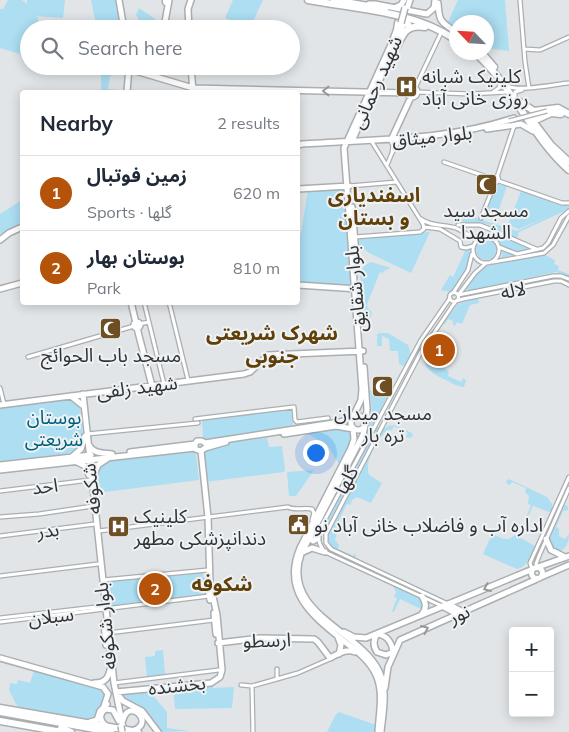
<!DOCTYPE html>
<meta charset="utf-8">
<style>
body{margin:0;font-family:Mulish,"Noto Sans Arabic",sans-serif;background:#f2f2f3;color:#1f2937}
.controls{position:absolute;right:15px;bottom:15px;display:grid;overflow:hidden;border-radius:5px;box-shadow:0 2px 12px #0003}
.controls button{width:45px;height:45px;display:grid;place-items:center;padding:0;border:0;border-bottom:1px solid #e0e1e3;background:#fff;color:#1f2937;font:25px sans-serif}
.compass{position:absolute;left:449px;top:15px;width:45px;height:45px;border-radius:50%;background:#fff;box-shadow:0 2px 12px #0003;rotate:295deg}
.you{position:absolute;left:315px;top:452px;width:18px;height:18px;margin:-12px;border:4px solid #fff;border-radius:50%;background:#1a73e8;box-shadow:0 0 0 8px #1a73e833}
.badge{display:grid;place-items:center;width:32px;height:32px;border-radius:50%;background:#b45309;color:#fff;font-size:16px;font-weight:700}
.pin{position:absolute;translate:-50% -50%;border:2px solid #fff;box-shadow:0 1px 5px #0006}
.list{margin:0;padding:0;list-style:none}
h2{display:flex;justify-content:space-between;align-items:center;height:65px;margin:0;padding:0 20px;font-size:21px}
h2 small{font-size:16px;font-weight:400;color:#747a83}
.list li{display:grid;grid-template-columns:32px 1fr auto;gap:15px;align-items:center;box-sizing:border-box;height:75px;padding:0 20px;border-top:1px solid #e0e1e3}
.list b{display:block;font-size:19px;white-space:nowrap}
.list p{margin:0;font-size:16px;white-space:nowrap;color:#747a83}
.list em{font-size:16px;font-style:normal;color:#747a83}
.icon{flex:none;width:28px;height:28px;fill:none;stroke:currentColor;stroke-width:2;stroke-linecap:round;stroke-linejoin:round}
.map{position:relative;flex:none;width:569px;height:732px;overflow:hidden}
.search{position:absolute;background:#fff;box-shadow:0 2px 12px #0003;left:20px;top:20px;width:280px;height:55px;display:flex;align-items:center;gap:12px;box-sizing:border-box;padding:0 18px;border-radius:28px;color:#747a83;font-size:19px}
.panel{position:absolute;background:#fff;box-shadow:0 2px 12px #0003;left:20px;top:90px;width:280px;height:215px;border-radius:5px}
.map>svg:first-child{display:block}
.green{fill:#addef2}
.lines{fill:none;stroke-linecap:round;stroke-linejoin:round}
.minor-casing{stroke:#abafb1;stroke-width:5.5}
.major-casing{stroke:#abafb1;stroke-width:8}
.highway-casing{stroke:#abafb1;stroke-width:9}
.minor{stroke:#fff;stroke-width:3}
.major{stroke:#fff;stroke-width:5}
.highway{stroke:#fff;stroke-width:6}
.minor-bridge-casing{stroke:#abafb1;stroke-width:5.5;stroke-linecap:butt}
.major-bridge-casing{stroke:#abafb1;stroke-width:8;stroke-linecap:butt}
.minor-bridge{stroke:#fff;stroke-width:3}
.major-bridge{stroke:#fff;stroke-width:5}
.oneway{stroke:#989899}
.labels{text-anchor:middle;stroke-width:4;stroke-linejoin:round;paint-order:stroke}
.poi-label{font-size:19px;fill:#313233;stroke:#eef2f4;text-anchor:start}
.street-label{font-size:19px;fill:#313233;stroke:#eef2f4}
.park-label{font-size:19px;fill:#005f79;stroke:#eef2f4}
.neighbourhood-label{font-size:20px;font-weight:bold;fill:#604008;stroke:#eef2f4}
</style>
<div class="map">
<svg width="569" height="732" viewBox="0 0 569 732">
<rect width="100%" height="100%" fill="#e1e5e7"/>
<path class="green" d="M8 0H22L27 4V0H65L63 18 34 16 38 17V29H29V57L21 56 20 54 0 48V9H3Z
M91 0H115L120 29H97Z
M233 0H263L250 28 225 18Z
M458 0H505L509 51 487 48 486 22H456V30L447 24Z
M139 8 158 21 155 29H144L136 15Z
M101 66H127V69H114V75L110 76 108 89 126 91V92H101Z
M499 184 507 186 495 220 484 216 495 185Z
M346 188 352 285 298 283V233H301L308 190Z
M521 191 559 204H569V209L519 232 517 238 487 224 462 222 464 214 517 231 549 216 519 229 508 225Z
M22 200V224L7 232 0 239V214Z
M430 232 411 273 369 253 357 243 356 238Z
M498 233 537 251 501 258C504 248 502 242 493 235Z
M476 250a10 10 0 1 1 20 0a10 10 0 1 1-20 0Z
M471 248 468 267 451 292 441 290 450 275 453 277 466 249Z
M545 255 555 260 554 264 559 266 558 270 569 274V277L556 272 468 291 466 288 476 275 486 266Z
M371 262 391 268 385 270 383 273 380 272 367 304 368 309 372 312 370 319H364L360 272 365 265Z
M478 298 479 303 470 305 462 324 457 322 455 326 453 324V321L448 319 445 324 443 323 458 304Z
M380 333H388L408 345 411 354 404 366 399 364 398 351H390L389 339 382 336V346H377V334Z
M432 338 434 339 427 350 428 354 433 356 432 359 438 361 440 357 435 354 439 344 445 347 446 345 447 346 441 358 444 361 443 367 449 372 448 376 461 382 463 378 466 380 464 387C458 387 452 383 446 380 423 370 418 360 432 338Z
M370 390 381 397 384 396 387 398 317 532 315 538H312L370 425 372 416Z
M79 397 83 437 81 447 72 454 0 461V408Z
M291 409 293 425 206 440 203 438 202 420Z
M394 425 412 433 413 436 410 438 406 437 408 433 394 426 392 430H387C377 440 364 462 369 475L382 483 371 503 357 497 352 500 350 505 347 504 334 530 337 533 335 540 339 545 338 549 354 556 355 553 356 557 354 558C342 553 328 550 327 535L382 430 388 426Z
M378 427 379 429 324 533 322 534 321 532 375 428Z
M334 429 346 430 350 435V441L339 464 328 446 308 434Z
M267 438 269 447 282 446 285 470 284 472 205 482 203 453C210 443 253 440 267 438Z
M194 452 196 455 199 480 97 493C96 476 93 472 107 460Z
M314 470 296 496H289L287 472Z
M509 479 547 497 552 504V511L549 512 533 506 526 520H525L531 505 528 504 529 496 525 492 526 488 512 482 510 485 507 484 506 481Z
M566 505 568 507V510L563 511 556 527 559 529V536L565 539 569 534C569 542 566 550 558 552L553 550 549 540 563 506Z
M523 523 525 524 519 537 535 546C531 555 528 567 517 569L483 554 492 534 504 539H509L515 535 517 536Z
M203 572 205 595 108 606 105 582Z
M393 586 421 599 423 606 421 613 409 618V617L419 613 421 609 400 599 394 612 392 611 397 598 394 597 396 592Z
M163 650 165 674 147 677 145 657 155 656V651Z
M35 668 102 688 108 694 97 719 93 721 21 709 16 704 9 690 10 683 17 684 18 680 30 683Z
M212 684 213 688 234 687 232 708 175 709 173 687Z
M151 690 155 698 167 712V728L189 731 160 732 145 711 123 699 120 694Z
M339 712 376 725 375 732H327L335 716Z"/>
<g class="lines">
<defs>
<path id="minor" d="M520 0 525 62 529 88
M524 49 540 50 569 37
M508 86C519 92 555 84 569 83
M415 88 441 33
M417 92 470 94 507 92
M493 92 499 88 500 82
M515 96V92L522 90
M391 141 393 146 392 153 399 140
M444 162 493 179
M387 165 392 153
M497 177 514 126
M499 181 498 177 493 178 495 183 499 181 562 203H569
M349 186 397 182
M481 218 495 183
M421 219C432 227 444 224 456 228 465 232 470 238 481 237
M458 225H480L497 232
M424 227 440 229 460 241 461 247 466 248 473 246
M486 236 497 232 536 249
M473 250a13 13 0 1 1 26 0a13 13 0 1 1-26 0Z
M355 237 420 232 424 229 423 224 372 142
M499 247 517 254 543 248 548 243 561 218 569 211
M493 262 544 253 553 245 569 216
M449.5 297a4.5 4.5 0 1 1 9 0a4.5 4.5 0 1 1-9 0Z
M453 293 468 270 472 254
M459 294 475 273 485 264
M458 295 553 276H561L569 279
M144 302 164 384
M169 302 188 380
M139 324 149 322
M28 357 134 326
M0 388 4 404
M195 419 294 407 295 420 297 422 328 418
M87 434 198 423
M0 491 90 480
M0 517 39 514 93 506
M99 531 288 507C295 511 304 507 312 509L314 513 312 520
M0 536 95 524
M538 567 536 564 539 556 569 488
M532 569 530 563 569 477
M0 576 98 564
M103 580 208 570
M448 604 331 549 326 543V534L421 352 453 305 456 301 463 299 554 281H561L569 285
M442 606 325 552C318 544 317 537 321 527L421 340 450 298
M0 618 105 606
M0 622 209 596
M108 633 214 620
M277 669V679L298 673 330 659
M114 683 219 670
M241 685 252 686 277 679
M252 686 253 732"/>
<path id="major" d="M119 0 124 29
M438 3C439 22 441 22 456 32
M369 4H375L427 14 434 8 435 0
M396 7 401 5 404 0
M407 9 410 0
M168 27 169 29
M161 29 165 22 169 0
M189 29 188 9 191 0
M397 40 404 23
M191 66 193 92
M129 69 193 88 408 93
M407 92a5 5 0 1 1 10 0a5 5 0 1 1-10 0Z
M127 92 129 67
M487 129 521 124 533 131
M391 140 411 97
M352 141 392 53
M298 145 302 144C373 139 446 141 514 118
M298 189 349 186
M352 207 357 266
M0 240 9 233 22 227
M298 285 358 289
M0 289 22 283
M131 302 136 323
M134 325a3 3 0 1 1 6 0a3 3 0 1 1-6 0Z
M137 328 152 386
M364 367 367 409 366 423
M83 394 114 683 123 727
M71 396 82 405
M0 405 244 374 250 372 268 355 363 351
M351 423a7 7 0 1 1 14 0a7 7 0 1 1-14 0Z
M365 425 363 435 301 554C281 613 359 630 379 671 388 690 383 712 381 732
M284 434 336 426 353 429 354 439 351 448 300 548C281 593 314 617 345 642 357 651 370 661 376 675 384 692 379 714 378 732
M205 443 340 422 353 417 361 400 362 389 344 148 394 38
M205 443 202 441H197L195 444V449L201 451 205 448 226 442
M89 445C93 454 104 453 112 454
M130 452 195 444
M73 456 81 449 85 436
M75 461 85 466 89 475
M0 465 91 455
M0 470 195 448
M93 477 98 465 107 459
M310 537 311 539 313 541 318 538
M546 539 551 550 565 557
M303 552 312 548 325 552
M538 567 569 556
M531.5 573a5.5 5.5 0 1 1 11 0a5.5 5.5 0 1 1-11 0Z
M541 577 569 565
M207 581 210 600
M422 596C426 603 427 608 422 614
M448 604 463 612
M442 606 457 614
M214 613 216 634
M104 623 106 645
M344 632 354 637 366 638 533 569
M377 634C387 635 392 643 393 652L386 655 377 652C373 646 373 640 377 634Z
M338 637 341 645 339 654
M218 643 260 638 314 639 318 642 330 658C338 654 347 648 355 652
M0 658 103 687 108 694 104 706
M94 683C104 683 108 679 110 670
M385 688 388 667 400 640 537 579
M123 720C129 697 155 723 134 730
M90 722 97 720 100 711 107 704
M106 726C100 721 98 714 106 709L113 710 119 721
M158 732 142 711 123 701 116 692 211 683 220 677 222 670 217 615 210 583 208 517 201 451"/>
<path id="highway" d="M166 0V2
M308 0C357 9 414 11 456 40
M334 0 385 9
M394 38 397 30 398 23 408 24 409 29
M474 52C513 85 531 137 569 170
M481 52 494 67
M391 55C403 42 400 23 425 27
M520 102 534 111 558 108 569 114
M534 113V116L538 119 551 113 561 114
M532 120 551 145 569 162
M0 708 138 732
M0 712 111 732
M0 721 62 732
M61 728 71 732"/>
</defs>
<use href="#minor" class="minor-casing"/>
<use href="#major" class="major-casing"/>
<use href="#highway" class="highway-casing"/>
<use href="#minor" class="minor"/>
<use href="#major" class="major"/>
<use href="#highway" class="highway"/>
<defs>
<path id="minor-bridge" d="M509 121 547 111"/>
<path id="major-bridge" d="M401 23 405 8
M121 726 122 732"/>
</defs>
<use href="#minor-bridge" class="minor-bridge-casing"/>
<use href="#major-bridge" class="major-bridge-casing"/>
<use href="#minor-bridge" class="minor-bridge"/>
<use href="#major-bridge" class="major-bridge"/>
</g>
<defs><path id="oneway-chevron" d="M-2-3.5L2.5 0L-2 3.5" fill="none" stroke-width="1.6" stroke-linecap="round" stroke-linejoin="round" transform="scale(1.25)"/></defs>
<g class="oneway">
<use href="#oneway-chevron" transform="translate(326 91) rotate(180)"/>
<use href="#oneway-chevron" transform="translate(487 588) rotate(157)"/>
<use href="#oneway-chevron" transform="translate(425 629) rotate(-24)"/>
</g>
<defs>
<symbol id="hospital-square" viewBox="-11 -11 22 22"><rect x="-9" y="-9" width="18" height="18" rx="4" fill="#6d4f23" stroke="#eef2f4"/><path d="M-5-5h3v3.5h4V-5h3V5h-3V1.5h-4V5h-3Z" fill="#fff"/></symbol>
<symbol id="mosque-square" viewBox="-11 -11 22 22"><rect x="-9" y="-9" width="18" height="18" rx="4" fill="#6d4f23" stroke="#eef2f4"/><path d="M3.5-4.9A6 6 0 1 0 3.5 4.9A5 5 0 1 1 3.5-4.9Z" fill="#fff"/></symbol>
<symbol id="civic-square" viewBox="-11 -11 22 22"><rect x="-9" y="-9" width="18" height="18" rx="4" fill="#6d4f23" stroke="#eef2f4"/><path d="M-.6-6.5H3V-4.5H.6V-3L4-1V1h2V6H-6V1h2V-1L-.6-3ZM-1.2 2.5V6h2.4V2.5Z" fill="#fff"/></symbol>
</defs>
<g fill-rule="evenodd">
<use href="#hospital-square" x="394" y="74" width="25" height="25"/>
<use href="#mosque-square" x="474" y="172" width="25" height="25"/>
<use href="#mosque-square" x="98" y="316" width="25" height="25"/>
<use href="#mosque-square" x="370" y="374" width="25" height="25"/>
<use href="#civic-square" x="286" y="512" width="25" height="25"/>
<use href="#hospital-square" x="106" y="514" width="25" height="25"/>
</g>
<g class="labels">
<g class="poi-label">
<text x="422" y="83">کلینیک شبانه<tspan x="422" dy="22">روزی خانی آباد</tspan></text>
<text x="486" y="217" text-anchor="middle">مسجد سید<tspan x="486" dy="22">الشهدا</tspan></text>
<text x="111" y="362" text-anchor="middle">مسجد باب‌ الحوائج</text>
<text x="383" y="420" text-anchor="middle">مسجد میدان<tspan x="383" dy="22">تره بار</tspan></text>
<text x="134" y="523">کلینیک<tspan x="134" dy="22">دندانپزشکی مطهر</tspan></text>
<text x="314" y="532">اداره آب و فاضلاب خانی آباد نو</text>
</g>
<g class="street-label">
<text transform="translate(376 82) rotate(-66)" y="7">شهید رحمانی</text>
<text transform="translate(432 136) rotate(-6)" y="7">بلوار میثاق</text>
<text transform="translate(355 289) rotate(-95)" y="7">بلوار شقایق</text>
<text transform="translate(513 290) rotate(-11)" y="7">لاله</text>
<text transform="translate(137 387) rotate(-7)" y="7">شهید زلفی</text>
<text transform="translate(346 480) rotate(-62)" y="7">گلها</text>
<text transform="translate(45 486) rotate(-7)" y="7">احد</text>
<text transform="translate(91 489) rotate(-97)" y="7">شکوفه</text>
<text transform="translate(48 530) rotate(-7)" y="7">بدر</text>
<text transform="translate(459 614) rotate(-24)" y="7">نور</text>
<text transform="translate(51 616) rotate(-7)" y="7">سبلان</text>
<text transform="translate(105 626) rotate(-96)" y="7">بلوار شکوفه</text>
<text transform="translate(267 640) rotate(-2)" y="7">ارسطو</text>
<text transform="translate(177 685) rotate(-6)" y="7">بخشنده</text>
</g>
<g class="park-label">
<text x="54" y="424">بوستان<tspan x="54" dy="22">شریعتی</tspan></text>
</g>
<g class="neighbourhood-label">
<text x="374" y="202">اسفندیاری<tspan x="374" dy="23">و بستان</tspan></text>
<text x="272" y="340">شهرک شریعتی<tspan x="272" dy="23">جنوبی</tspan></text>
<text x="222" y="591">شکوفه</text>
</g>
</g>
</svg>
<div class="controls">
<button>+</button>
<button>−</button>
</div>
<svg class="compass" viewBox="-18 -18 36 36"><path d="M0-13l5 13h-10z" fill="#e53935"/><path d="M0 13l5-13h-10z" fill="#747a83"/></svg>
<div class="you"></div>
<div class="pin badge" style="left:439px;top:350px">1</div>
<div class="pin badge" style="left:155px;top:589px">2</div>
<div class="search"><svg class="icon" aria-label="search" viewBox="0 0 24 24"><circle cx="10" cy="10" r="6"/><path d="M15 15l6 6"/></svg>Search here</div>
<section class="panel">
<h2>Nearby<small>2 results</small></h2>
<ul class="list">
<li><span class="badge">1</span><div><b>زمین فوتبال</b><p>Sports · گلها</p></div><em>620 m</em></li>
<li><span class="badge">2</span><div><b>بوستان بهار</b><p>Park</p></div><em>810 m</em></li>
</ul>
</section>
</div>
